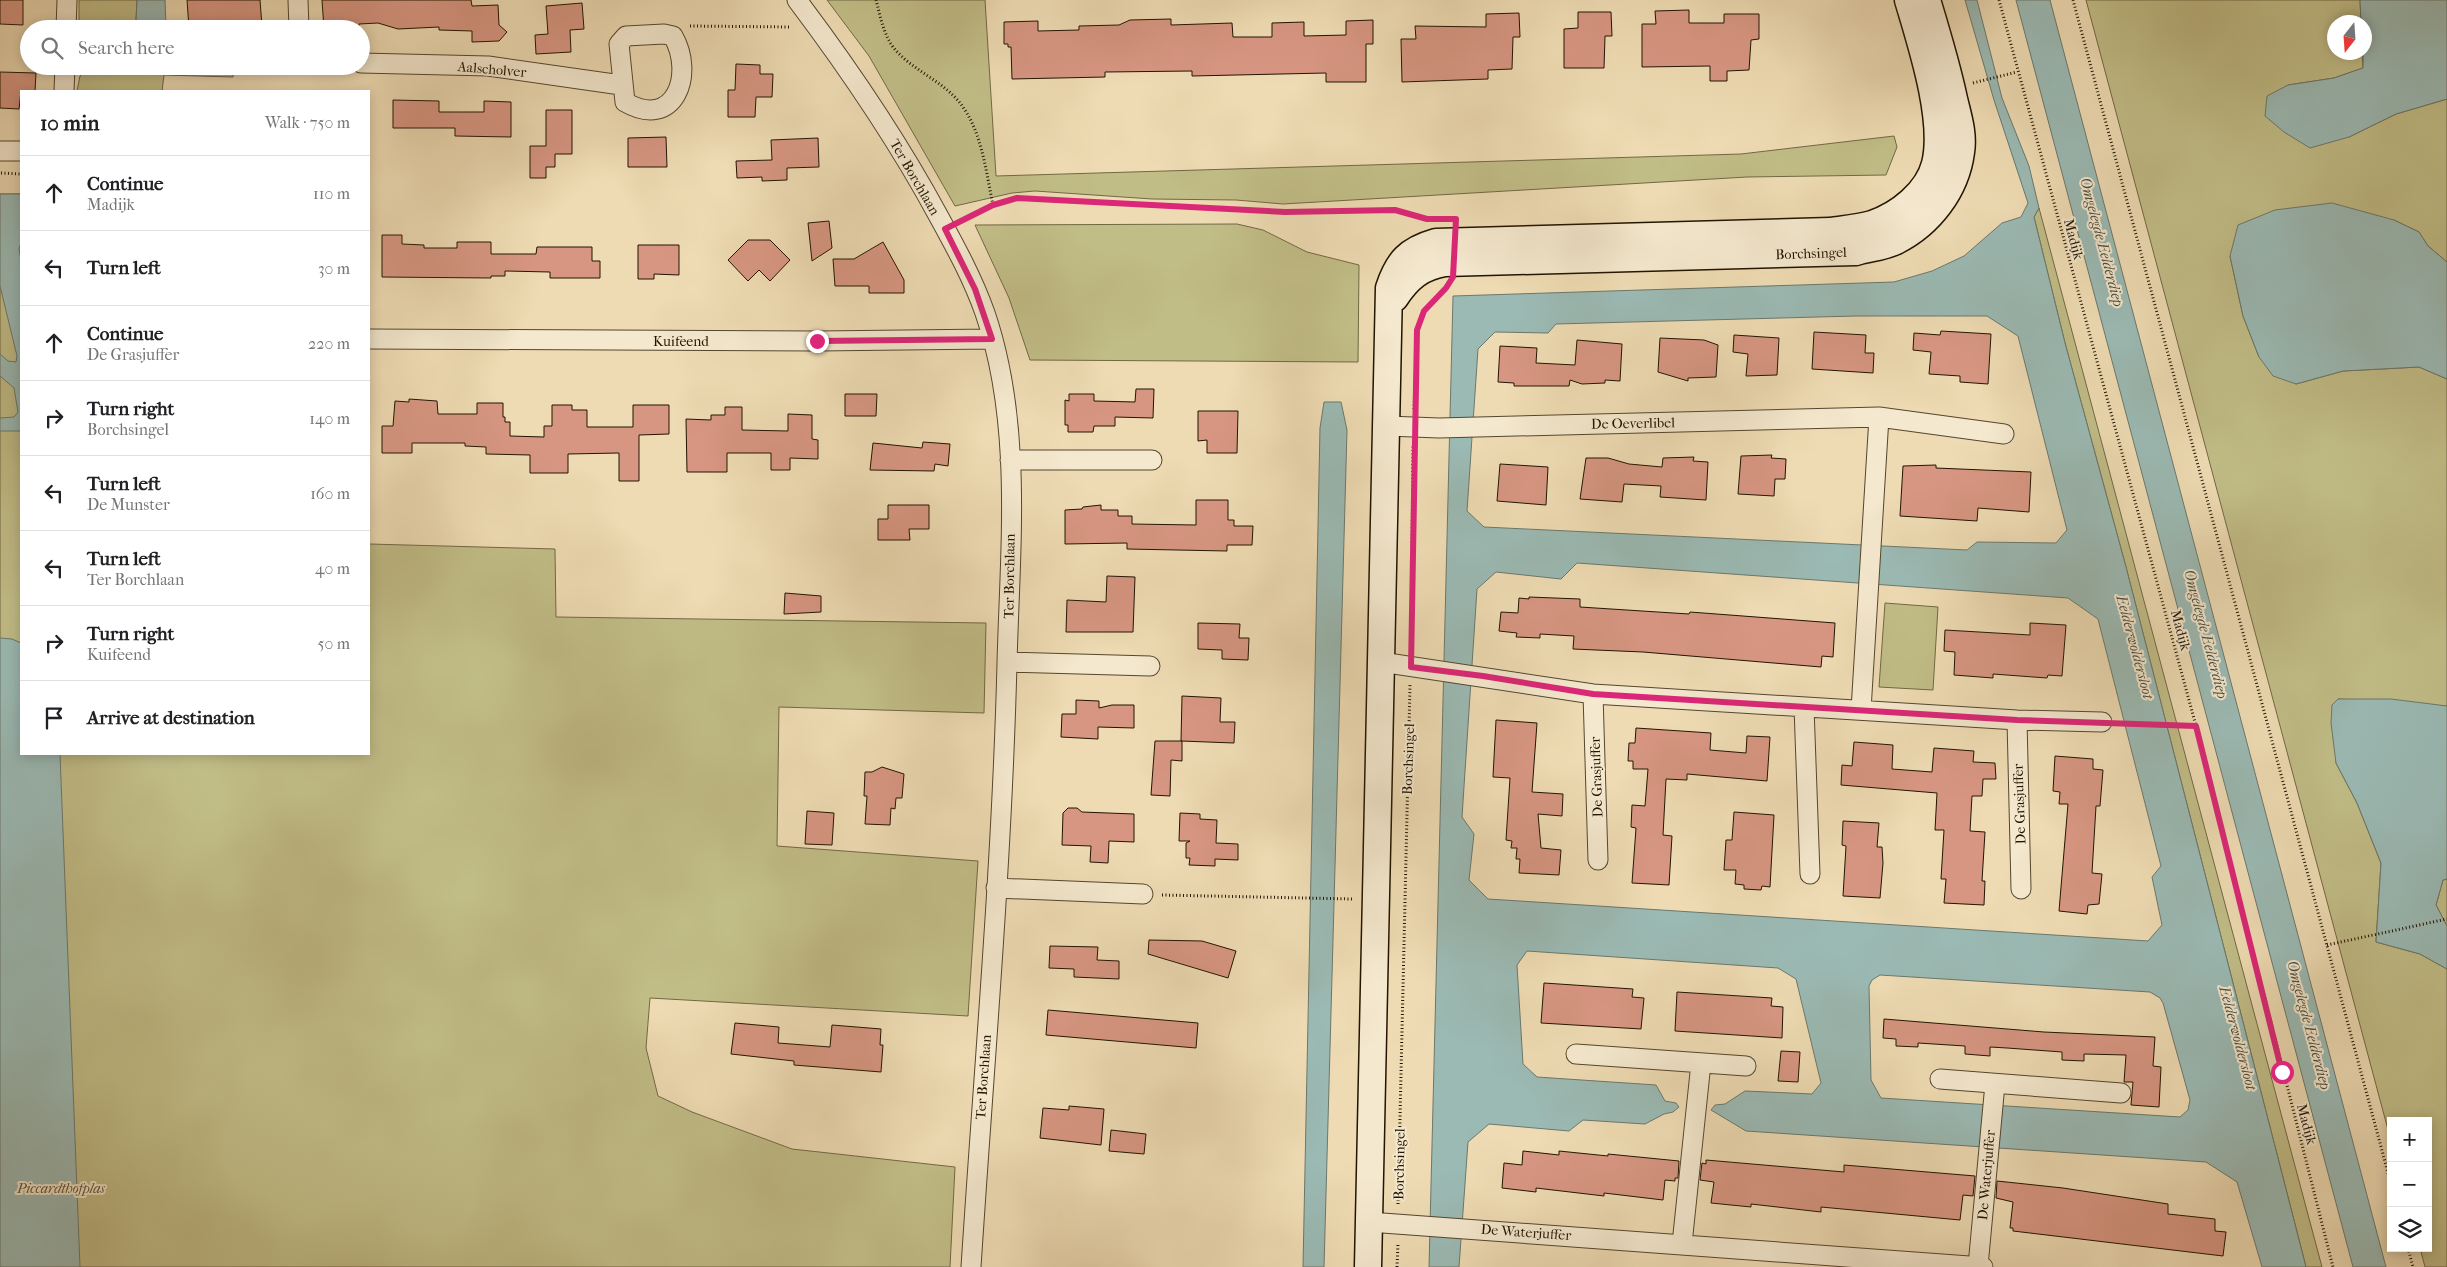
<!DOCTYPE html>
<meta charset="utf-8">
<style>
body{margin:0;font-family:"IM FELL French Canon",serif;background:#f6f6f6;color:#202124}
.controls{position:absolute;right:15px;bottom:15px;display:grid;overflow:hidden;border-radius:0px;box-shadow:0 2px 12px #0003}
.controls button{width:45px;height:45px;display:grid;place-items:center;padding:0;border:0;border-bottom:1px solid #e0e0e0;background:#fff;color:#202124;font:25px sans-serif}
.compass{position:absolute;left:2327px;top:15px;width:45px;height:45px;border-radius:50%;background:#fff;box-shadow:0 2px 12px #0003;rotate:197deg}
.stop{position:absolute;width:15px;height:15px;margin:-11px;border:4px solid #db2777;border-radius:50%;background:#fff}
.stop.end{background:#db2777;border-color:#fff;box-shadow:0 1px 5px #0008}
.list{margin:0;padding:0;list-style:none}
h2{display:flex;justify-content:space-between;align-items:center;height:65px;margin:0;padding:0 20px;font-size:21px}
h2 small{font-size:16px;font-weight:400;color:#757577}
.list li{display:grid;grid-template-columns:32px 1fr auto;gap:15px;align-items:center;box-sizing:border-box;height:75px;padding:0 20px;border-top:1px solid #e0e0e0}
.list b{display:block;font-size:19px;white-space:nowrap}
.list p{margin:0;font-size:16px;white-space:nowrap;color:#757577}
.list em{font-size:16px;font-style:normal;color:#757577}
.icon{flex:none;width:28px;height:28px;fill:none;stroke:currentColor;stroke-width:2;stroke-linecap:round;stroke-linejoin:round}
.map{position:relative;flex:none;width:2447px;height:1267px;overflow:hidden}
.search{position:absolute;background:#fff;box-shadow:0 2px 12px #0003;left:20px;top:20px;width:350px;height:55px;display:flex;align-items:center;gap:12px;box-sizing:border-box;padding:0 18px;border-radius:28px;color:#757577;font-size:19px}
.panel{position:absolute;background:#fff;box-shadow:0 2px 12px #0003;left:20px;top:90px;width:350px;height:665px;border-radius:0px}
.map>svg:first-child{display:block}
.green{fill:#c1bd87;stroke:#726844}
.water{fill:#9bbab4;stroke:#6b786c;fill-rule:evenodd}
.building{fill:#d79682;stroke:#221401}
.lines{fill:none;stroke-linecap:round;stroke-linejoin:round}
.minor-casing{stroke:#55462e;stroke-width:21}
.secondary-casing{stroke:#221401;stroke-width:29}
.path{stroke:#221401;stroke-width:3;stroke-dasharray:1 2.5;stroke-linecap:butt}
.minor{stroke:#f4e8ce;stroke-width:19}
.secondary{stroke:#f4e8ce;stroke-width:26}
.route{stroke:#db2777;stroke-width:6}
.labels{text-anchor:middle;stroke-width:4;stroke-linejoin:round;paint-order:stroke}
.street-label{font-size:14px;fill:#221401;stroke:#f4e8ce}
.park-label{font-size:14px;font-style:italic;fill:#5a4f30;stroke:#f4e8ce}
.water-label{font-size:15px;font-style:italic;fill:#4c4e40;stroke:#f4e8ce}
</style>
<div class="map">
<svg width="2447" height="1267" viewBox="0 0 2447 1267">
<rect width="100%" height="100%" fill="#eedbb3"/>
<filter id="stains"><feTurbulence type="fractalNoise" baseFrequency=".004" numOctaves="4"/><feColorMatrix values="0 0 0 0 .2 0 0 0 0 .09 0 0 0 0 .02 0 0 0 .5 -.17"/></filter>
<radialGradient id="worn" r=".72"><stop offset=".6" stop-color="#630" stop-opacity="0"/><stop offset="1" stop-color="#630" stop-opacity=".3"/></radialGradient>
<path class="green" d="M79 0H137L136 20 140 29H79Z
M827 0H985L996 176 1741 154 1894 136 1897 147 1886 175 1747 177 1283 204 1236 200 1152 199 1035 191 1012 193 955 206 869 56Z
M2086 0H2360L2361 22H2334V52L2362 53 2363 68 2334 78 2288 85 2349 137 2396 114 2447 99V262L2428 246 2419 232 2394 220 2230 256 2243 316 2259 357 2296 384 2343 371 2419 367 2447 379V706L2338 699 2336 763 2357 803 2381 863 2376 942 2420 954 2447 969V1267H2425L2420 1248H2428V1121H2391V1141Z
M91 66 234 67 233 77 164 75 162 91H77L80 76Z
M0 194H21V754H369V544L555 549 556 617 986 623 984 713 779 707 777 846 978 861 968 1016 650 998 646 1048 658 1096 692 1112 792 1149 955 1167 950 1267H0Z
M2039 208 2322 1267H2306L2126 567 2065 343 2034 217Z
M1237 224 1263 230 1307 252 1359 265 1358 362 1030 360 1009 298 975 225Z
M1885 603 1938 607 1933 690 1879 687Z
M2447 879V926L2436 905 2443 880Z"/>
<path class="water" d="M137 0H165L166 27 140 29 136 21Z
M1965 0H1977L2002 98 2029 166 2039 208 2034 217 2065 343 2126 567 2306 1267H2262L2237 1182 2206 1162 1746 1131 1711 1110 1715 1105 1725 1104 1745 1091 1812 1094 1821 1083 1796 979 1778 968 1527 951 1517 965 1523 1064 1537 1077 1656 1085 1665 1101 1676 1103 1679 1107 1673 1112 1664 1114 1645 1124 1583 1120 1569 1131 1489 1124 1468 1142 1459 1267H1429L1453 296 1894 282 1932 271 1964 256 2002 223 2021 217 2028 203 1994 100ZM1856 316H1987L2018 336 2067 530 2056 543 1977 542 1967 550 1484 527 1467 511 1478 349 1495 332 1548 333 1556 324ZM1577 563 2068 598 2098 619 2161 866 2152 877 2162 925 2148 941 1488 899 1469 880 1474 834 1462 817 1477 589 1496 572 1561 579ZM1880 975 2150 992 2160 998 2163 1003 2190 1100 2188 1110 2180 1117 1881 1098 1871 1080 1869 986 1872 980Z
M2016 0H2050L2386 1267H2353Z
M2360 0H2447V99L2396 114 2349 137 2310 148 2284 132 2265 116 2267 96 2288 85 2334 78 2363 68 2364 22H2361Z
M0 194H21V243L19 249 21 260V431H0V418L14 417 18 412 14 388 0 376V354L8 361 16 362 17 356 0 286Z
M2332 203 2394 220 2419 232 2428 246 2447 262V379L2419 367 2343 371 2296 384 2273 376 2259 357 2243 316 2230 256 2238 225 2275 210Z
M1324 402H1341L1347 430 1324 1267H1303L1320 428Z
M0 638 12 639 21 643V754H60L80 1267H0Z
M2338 699H2391L2447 706V879L2443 880 2436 905 2447 926V969L2420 954 2376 942 2381 863 2357 803 2336 763 2331 723 2332 705Z"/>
<path class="building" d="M0 0H23V25L0 24Z
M187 0H260L262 26 222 29 189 28Z
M322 0H471L472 6 498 5 499 25 507 32 499 41 472 42V31L439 30V27L398 29 378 23 359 24V27L324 29Z
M582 3 584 29 570 30 571 52 536 54 535 35 548 34 546 6Z
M1689 10V23H1724V14H1759V39L1751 40 1749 70 1727 71V81H1710V66L1642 67V24H1656L1655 11Z
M1578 12H1611L1612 36H1605L1604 68H1564V29L1578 28Z
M1519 13 1520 37H1513L1512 69 1488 70V79L1402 82 1401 39H1416L1415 26 1486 27V14Z
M1171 19V25L1232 23 1233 37H1272V23L1304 22V36L1346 35V21L1373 20V44H1366V82H1326V73L1192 76V71L1105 72V77L1012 79 1011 47H1008V44H1004V22L1038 21V31L1079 30V26L1119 25 1130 20Z
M736 64 760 65V74H773L772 97H756L755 117H728V90H735Z
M0 72 36 73 35 91H21L19 109 0 108Z
M393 100 439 101V112H484V101L511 102V137L455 136V128H393Z
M546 110H572V154H555V167H546V178H530V146H546Z
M666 137 667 167H628V138Z
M818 138 819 167 787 168V180L762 181V177L737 178 736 161 772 160 771 140Z
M829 221 832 248 812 261 808 223Z
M382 235H402V244L424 245V248H457V242H491V254H536L537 247H592V261H600V278H550V272L505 271V276H491V278L382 277Z
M748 240H770L790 260 770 281 759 270 748 281 728 260Z
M883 242 904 280V293H869V286H835L833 259H854Z
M638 245H679V275L654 274V279H638Z
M1941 331 1991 334 1988 384 1960 382V376L1929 374 1931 352 1913 350 1914 333 1940 335Z
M1814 332 1866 335 1865 353H1874L1873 373 1812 369Z
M1734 335 1779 338 1777 375 1746 376 1748 354 1733 352Z
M1660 338 1704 340 1718 345 1716 377 1688 378V381L1658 372Z
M1577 340 1622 344 1620 381 1605 380V383L1582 384 1570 380 1569 386H1514V383L1498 382 1500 346 1537 348 1536 363 1575 365Z
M1136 389H1154L1153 418 1115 417V426H1094L1093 432H1068V425H1065V400L1069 401V394H1094V401L1135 402Z
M845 394H877L876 416H845Z
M409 399 437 401 438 414H477V403H503V417H505V422H510V436L544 437V426H552V405H572V410H587V427H633V405H669V434L639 435V481H619V453L568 454V473H530V455L486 454V447L465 446V443H412V453H382V426H393L395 401 409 402Z
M725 407H742V430L788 431V414L812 415V439L818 440V459L790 458V470H771V453H727V472H687L686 419 711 420V415H725Z
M1198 411H1238L1237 453H1207V440L1198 441Z
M923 442 950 444 948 466 935 464 934 471 870 470 873 443 922 448Z
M1772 455 1771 458 1786 459 1785 479H1775L1774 496 1738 494 1741 456Z
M1694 457 1693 461 1708 462 1706 500 1660 497 1661 486 1624 484 1622 502 1580 499 1586 458H1608L1629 464 1662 467 1663 458Z
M1500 464 1548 467 1546 505 1497 501Z
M1936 465V468L2031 472 2029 512 1978 508 1977 521 1900 516 1903 466Z
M1196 500H1228V520H1234V526H1253L1252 545H1227V551L1127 549V543L1065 544V510L1082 509 1083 507 1101 505V510H1118V516H1132V524L1196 525Z
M888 505H929V529H909L910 540H878V519H888Z
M1107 576 1135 577 1133 632H1066L1067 600 1106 602Z
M785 593 821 596V612L784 614Z
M1529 597 1580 599V607L1689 614 1690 612 1835 623 1833 657 1822 656 1821 667 1643 652 1573 649 1574 636 1540 634V638L1516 637 1517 633 1499 631 1501 612 1518 613 1519 598 1529 599Z
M1198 623 1240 624 1239 638H1249L1248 660 1222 659V650L1198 649Z
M2030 623 2066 625 2062 676 2048 675 2047 678 1993 674V678L1954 675 1955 652 1944 651 1945 630 2030 635Z
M1182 696 1221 698 1220 722H1235L1234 743 1181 741Z
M1076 700 1099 701V708L1112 705H1134V728L1098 727V739L1061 737 1062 714H1076Z
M1496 720 1537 723 1532 792 1563 794 1562 816 1538 814 1541 848 1561 850 1559 875 1519 873 1520 859H1516L1517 848H1511L1512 841 1506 840 1510 778 1493 777Z
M1636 728 1711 733 1710 750 1746 753 1747 736 1770 737 1767 781 1687 774V780L1666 779 1663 835 1672 836 1669 885 1632 883 1636 828 1631 827 1632 805 1645 806 1648 769H1633V761H1628L1629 743H1635Z
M1155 741H1182V761L1171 760 1170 796 1151 795Z
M1854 742 1893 745 1892 769 1932 772 1934 748 1974 751 1973 762 1995 763 1996 779H1983L1982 796H1972L1970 831 1985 832 1982 881H1985L1984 905 1944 903 1946 879H1941L1944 830H1935L1937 793 1841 785 1842 765 1852 766Z
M2055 756 2093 759V769L2103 770 2100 806H2096L2092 873 2102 874 2099 904 2088 905 2087 914 2059 911 2068 804H2059L2060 792 2053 791Z
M882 767 904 774 902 798H896L895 809 891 808 890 825 865 824 867 796H864L865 772H872Z
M1068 808H1077L1082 812 1134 814V842L1109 841 1108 863 1090 862 1091 846 1062 845 1063 813Z
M807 811 834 813 832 845 805 844Z
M1734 812 1774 815 1770 887 1762 886 1761 890 1744 889V885L1735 884 1736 870H1724L1726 840H1732Z
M1180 813 1200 814V819L1217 820 1216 843 1238 844V860L1215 859V866L1189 865 1190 858H1186V843L1190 841H1179Z
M1843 821 1879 823 1877 847H1882L1883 863 1880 898 1843 896 1846 846 1842 845Z
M1149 940 1202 941 1236 951 1228 978 1148 954Z
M1050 946 1098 947 1097 960 1119 961V979L1074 977V969L1049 968Z
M1544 983 1633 989 1632 997 1644 998 1641 1029 1541 1023Z
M1677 992 1772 998 1771 1006 1783 1007 1782 1038 1675 1031Z
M1048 1010 1198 1023 1196 1048 1046 1035Z
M1884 1019 2044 1032 2155 1037 2153 1066 2161 1067 2159 1107 2131 1105 2133 1082H2124L2126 1055 2084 1054V1061L2062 1060V1052L2007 1048 1990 1047V1056L1965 1054V1046L1918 1043V1047L1896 1046V1039L1883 1038Z
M735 1023 779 1027 778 1043 830 1047 832 1025 881 1029 880 1045H883L881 1072 794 1065V1061L731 1054Z
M1781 1051 1800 1052 1798 1082 1778 1081Z
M1069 1106 1104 1109 1101 1145 1040 1138 1043 1108 1069 1110Z
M1111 1130 1146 1134 1144 1154 1109 1151Z
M1523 1151 1559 1155V1151L1608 1156V1154L1679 1161 1678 1178H1675V1181L1665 1180 1663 1200 1604 1193V1196L1536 1188V1192L1502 1188 1504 1163 1522 1165Z
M1706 1160 1844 1172V1165L1975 1176 1973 1196 1963 1195 1960 1220 1821 1207V1212L1751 1204V1207L1711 1203 1714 1182 1700 1180 1702 1163 1706 1164Z
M1997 1181 2063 1188 2168 1204V1214L2215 1219V1231L2226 1232 2223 1256 2013 1231V1228H2010L2013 1202 1996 1198Z"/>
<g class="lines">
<defs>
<path id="minor" d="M298 0 299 29
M797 0C849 69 898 141 939 217 956 248 973 279 985 313 1023 424 1010 547 1007 663 1002 864 984 1066 971 1267
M66 29 67 0
M664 34 673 36C695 74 675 131 625 102L619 44 626 36Z
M361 63 488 66 621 85
M64 91 65 66
M0 151H21
M369 339 817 341 992 339
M1387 426 1439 428 1879 417 2004 434
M1010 460H1152
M1007 662 1150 666
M1381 662 1593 694 2017 720 2102 722
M1593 694 1598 860
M1804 707 1810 874
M1861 710 1879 417
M2017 720 2021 889
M996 888 1143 894
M1576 1054 1746 1066
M1940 1079 2121 1093
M1369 1222 1983 1267
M1682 1244 1701 1063
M1978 1266 1995 1084"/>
<path id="secondary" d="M1395 298C1408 278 1421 267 1445 263L1856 252C1869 248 1885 247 1896 241 1930 224 1956 190 1961 152 1964 134 1958 116 1954 99 1947 66 1937 33 1927 0
M1368 1267 1389 288C1398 261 1408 250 1436 242L1830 231C1844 229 1859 228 1872 224 1899 215 1928 192 1935 164 1946 120 1921 44 1908 0"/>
</defs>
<use href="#minor" class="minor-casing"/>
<use href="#secondary" class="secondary-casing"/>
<path class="path" d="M876 0C880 15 883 33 893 47 911 70 942 80 960 103 982 131 986 172 993 205
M1999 0 2196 726 2333 1267
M2073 0 2391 1184
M690 26 791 27
M1973 83 2017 72
M1 173 21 174
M964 220 993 205 1017 198 1285 212 1395 210 1429 219
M1414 409 1417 329 1424 311 1448 286
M1411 647 1413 445
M2122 723 2196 726
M1162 895 1353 899
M2327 945 2447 919
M1398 1204 1410 685
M2408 1248 2413 1267
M1397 1267 1398 1243"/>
<use href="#minor" class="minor"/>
<use href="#secondary" class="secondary"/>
</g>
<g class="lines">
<path class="route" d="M817 341 992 339 975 289 945 229 993 205 1017 198 1285 212 1395 210 1427 219H1456L1453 277 1446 288 1424 311 1417 330 1411 667 1483 676 1593 694 2017 720 2196 726 2282 1072"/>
</g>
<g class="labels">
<g class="street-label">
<text transform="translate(492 69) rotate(5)" y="5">Aalscholver</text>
<text transform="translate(915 177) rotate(60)" y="5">Ter Borchlaan</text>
<text transform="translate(2074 239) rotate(75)" y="5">Madijk</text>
<text transform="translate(1811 253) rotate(-2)" y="5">Borchsingel</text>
<text x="681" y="346">Kuifeend</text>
<text transform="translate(1633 423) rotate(-1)" y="5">De Oeverlibel</text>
<text transform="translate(1009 576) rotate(-89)" y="5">Ter Borchlaan</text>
<text transform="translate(2181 630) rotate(75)" y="5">Madijk</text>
<text transform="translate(1408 759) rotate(-88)" y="5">Borchsingel</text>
<text transform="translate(1596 777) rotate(-92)" y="5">De Grasjuffer</text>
<text transform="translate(2019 804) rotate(-92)" y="5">De Grasjuffer</text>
<text transform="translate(983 1077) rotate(-86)" y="5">Ter Borchlaan</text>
<text transform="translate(2307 1124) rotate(75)" y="5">Madijk</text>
<text transform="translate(1399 1164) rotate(-89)" y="5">Borchsingel</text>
<text transform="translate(1986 1175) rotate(-85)" y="5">De Waterjuffer</text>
<text transform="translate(1526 1232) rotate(4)" y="5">De Waterjuffer</text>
</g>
<g class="park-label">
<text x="61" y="1193">Piccardthofplas</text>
</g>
<g class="water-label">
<text transform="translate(2102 242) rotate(75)" y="5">Omgelegde Eelderdiep</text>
<text transform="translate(2206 634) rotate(75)" y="5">Omgelegde Eelderdiep</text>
<text transform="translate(2135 647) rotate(75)" y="5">Eelderwoldersloot</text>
<text transform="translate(2309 1025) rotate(75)" y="5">Omgelegde Eelderdiep</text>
<text transform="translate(2238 1038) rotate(75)" y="5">Eelderwoldersloot</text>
</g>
</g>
<rect width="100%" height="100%" filter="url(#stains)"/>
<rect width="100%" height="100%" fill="url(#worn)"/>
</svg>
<div class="controls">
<button>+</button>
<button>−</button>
<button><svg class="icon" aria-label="layers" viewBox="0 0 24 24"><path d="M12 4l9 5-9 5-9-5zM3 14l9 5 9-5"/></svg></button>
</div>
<svg class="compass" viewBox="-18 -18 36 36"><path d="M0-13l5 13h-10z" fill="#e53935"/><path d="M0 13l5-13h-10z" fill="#757577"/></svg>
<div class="stop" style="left:2282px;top:1072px"></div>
<div class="stop end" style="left:817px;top:341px"></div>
<div class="search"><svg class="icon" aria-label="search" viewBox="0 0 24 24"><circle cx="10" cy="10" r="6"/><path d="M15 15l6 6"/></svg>Search here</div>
<section class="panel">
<h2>10 min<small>Walk · 750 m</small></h2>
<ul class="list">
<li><svg class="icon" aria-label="ahead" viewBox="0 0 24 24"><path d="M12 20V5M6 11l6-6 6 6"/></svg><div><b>Continue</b><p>Madijk</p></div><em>110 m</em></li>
<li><svg class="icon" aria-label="left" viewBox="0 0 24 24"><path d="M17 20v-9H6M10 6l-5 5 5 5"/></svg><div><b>Turn left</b></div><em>30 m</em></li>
<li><svg class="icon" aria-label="ahead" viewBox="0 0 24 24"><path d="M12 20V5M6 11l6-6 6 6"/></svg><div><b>Continue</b><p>De Grasjuffer</p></div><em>220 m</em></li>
<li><svg class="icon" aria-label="right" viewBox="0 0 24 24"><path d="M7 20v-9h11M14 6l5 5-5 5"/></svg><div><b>Turn right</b><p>Borchsingel</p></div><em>140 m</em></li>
<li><svg class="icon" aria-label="left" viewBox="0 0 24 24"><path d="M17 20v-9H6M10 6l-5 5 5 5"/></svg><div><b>Turn left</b><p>De Munster</p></div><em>160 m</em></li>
<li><svg class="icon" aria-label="left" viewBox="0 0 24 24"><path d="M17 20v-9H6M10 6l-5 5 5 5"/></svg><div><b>Turn left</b><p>Ter Borchlaan</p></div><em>40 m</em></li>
<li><svg class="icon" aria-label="right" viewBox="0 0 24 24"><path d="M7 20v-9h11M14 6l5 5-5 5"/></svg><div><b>Turn right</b><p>Kuifeend</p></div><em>50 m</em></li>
<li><svg class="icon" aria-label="arrive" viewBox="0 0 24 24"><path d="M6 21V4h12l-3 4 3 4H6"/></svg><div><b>Arrive at destination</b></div></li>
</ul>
</section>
</div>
